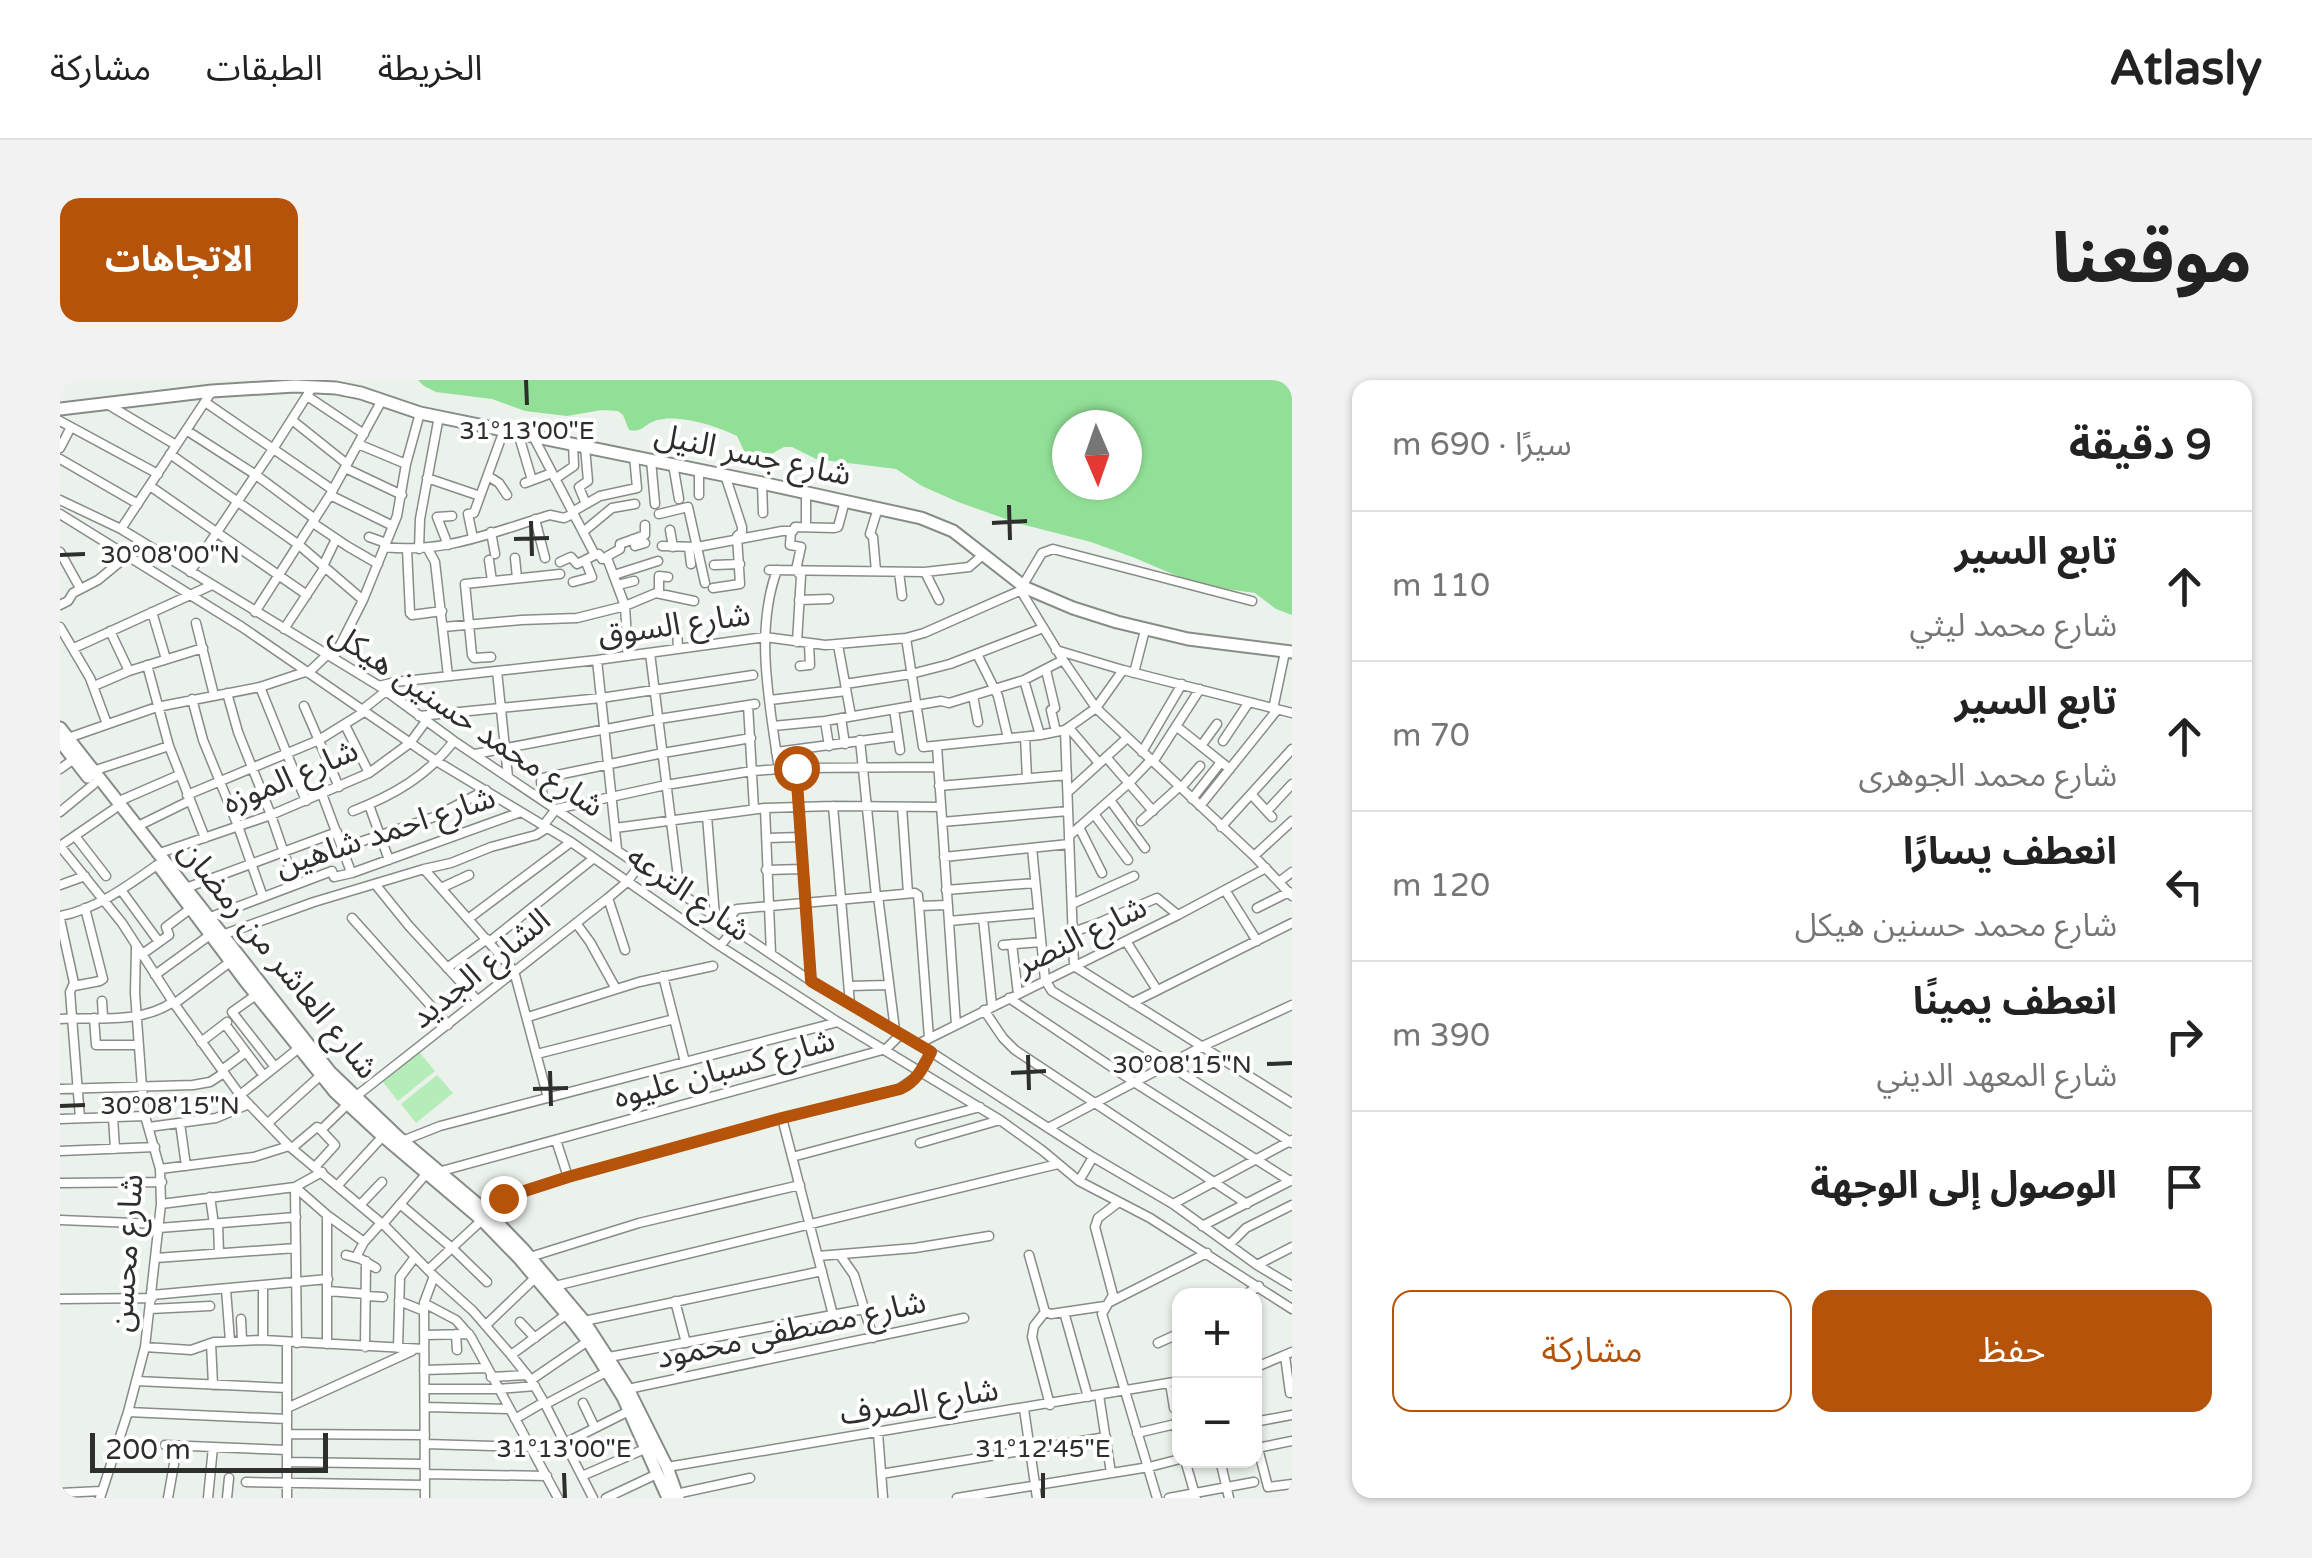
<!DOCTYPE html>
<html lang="ar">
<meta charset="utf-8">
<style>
body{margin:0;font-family:"Varela Round","Noto Sans Arabic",sans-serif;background:#f2f2f2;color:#222;direction:rtl}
.controls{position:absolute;right:30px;bottom:30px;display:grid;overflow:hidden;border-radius:20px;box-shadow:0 2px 8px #0004}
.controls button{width:90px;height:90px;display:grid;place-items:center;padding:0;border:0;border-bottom:2px solid #e0e0e0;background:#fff;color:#222;font:50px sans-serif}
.compass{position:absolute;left:992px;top:30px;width:90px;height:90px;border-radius:50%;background:#fff;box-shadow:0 2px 8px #0004;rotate:178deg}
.scale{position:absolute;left:30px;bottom:25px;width:238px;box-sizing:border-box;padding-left:10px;border:5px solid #2d2f2d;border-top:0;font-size:28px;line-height:35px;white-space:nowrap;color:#2d2f2d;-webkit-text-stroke:8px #fff;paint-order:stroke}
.stop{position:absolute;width:30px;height:30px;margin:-22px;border:8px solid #b45309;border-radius:50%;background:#fff}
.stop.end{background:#b45309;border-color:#fff;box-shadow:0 2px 10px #0008}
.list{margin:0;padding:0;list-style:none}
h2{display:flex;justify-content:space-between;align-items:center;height:130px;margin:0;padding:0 40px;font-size:42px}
h2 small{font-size:32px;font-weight:400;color:#767676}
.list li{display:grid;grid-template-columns:65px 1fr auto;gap:30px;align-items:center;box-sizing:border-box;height:150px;padding:0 40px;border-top:2px solid #e0e0e0}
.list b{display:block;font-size:38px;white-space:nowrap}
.list p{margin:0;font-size:32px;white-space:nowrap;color:#767676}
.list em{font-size:32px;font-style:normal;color:#767676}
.actions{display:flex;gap:20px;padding:30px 40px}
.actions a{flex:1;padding:22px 0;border:2px solid #b45309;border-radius:20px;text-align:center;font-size:35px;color:#b45309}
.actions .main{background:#b45309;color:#fff}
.icon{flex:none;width:55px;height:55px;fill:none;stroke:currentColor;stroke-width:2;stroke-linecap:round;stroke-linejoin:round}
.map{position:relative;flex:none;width:1232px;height:1118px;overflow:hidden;direction:ltr;border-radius:20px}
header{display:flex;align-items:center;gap:60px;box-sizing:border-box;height:140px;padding:0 50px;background:#fff;border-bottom:2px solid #e0e0e0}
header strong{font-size:48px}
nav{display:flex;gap:55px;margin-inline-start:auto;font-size:35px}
.intro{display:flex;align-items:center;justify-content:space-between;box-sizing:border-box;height:240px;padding:0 60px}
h1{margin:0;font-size:70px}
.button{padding:25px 45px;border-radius:20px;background:#b45309;color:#fff;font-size:35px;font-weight:700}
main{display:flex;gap:60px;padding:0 60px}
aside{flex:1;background:#fff;border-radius:20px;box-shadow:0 2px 8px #0004}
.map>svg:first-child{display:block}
.green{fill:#b5edb8}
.water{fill:#92e097;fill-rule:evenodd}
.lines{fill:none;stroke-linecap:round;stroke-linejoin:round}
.street-casing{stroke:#878c87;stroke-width:11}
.secondary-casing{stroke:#878c87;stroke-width:15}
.street{stroke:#fff;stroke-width:8}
.secondary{stroke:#fff;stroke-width:11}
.route{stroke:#b45309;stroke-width:12}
.ticks{fill:none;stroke:#2d2f2d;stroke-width:4}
.labels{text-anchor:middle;stroke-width:8;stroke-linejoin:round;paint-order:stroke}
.street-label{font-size:32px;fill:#2d2f2d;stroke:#fff}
.ticks-label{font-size:25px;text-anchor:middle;fill:#2d2f2d;stroke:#fff;stroke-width:8;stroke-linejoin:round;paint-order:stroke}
</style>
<header>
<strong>Atlasly</strong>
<nav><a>الخريطة</a><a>الطبقات</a><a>مشاركة</a></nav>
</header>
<div class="intro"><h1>موقعنا</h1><a class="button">الاتجاهات</a></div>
<main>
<aside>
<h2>9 دقيقة<small>سيرًا · 690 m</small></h2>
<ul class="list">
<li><svg class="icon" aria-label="ahead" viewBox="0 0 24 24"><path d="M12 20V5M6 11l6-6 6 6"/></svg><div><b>تابع السير</b><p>شارع محمد ليثي</p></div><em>110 m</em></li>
<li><svg class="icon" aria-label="ahead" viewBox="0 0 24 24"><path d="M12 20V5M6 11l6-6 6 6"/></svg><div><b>تابع السير</b><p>شارع محمد الجوهرى</p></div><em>70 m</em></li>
<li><svg class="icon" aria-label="left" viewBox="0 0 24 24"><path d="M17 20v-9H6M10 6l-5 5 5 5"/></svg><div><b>انعطف يسارًا</b><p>شارع محمد حسنين هيكل</p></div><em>120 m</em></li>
<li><svg class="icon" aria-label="right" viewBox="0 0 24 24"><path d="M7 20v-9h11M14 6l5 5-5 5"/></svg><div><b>انعطف يمينًا</b><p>شارع المعهد الديني</p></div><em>390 m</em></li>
<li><svg class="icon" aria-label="arrive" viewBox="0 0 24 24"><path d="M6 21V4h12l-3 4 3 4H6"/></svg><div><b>الوصول إلى الوجهة</b></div></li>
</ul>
<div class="actions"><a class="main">حفظ</a><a>مشاركة</a></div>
</aside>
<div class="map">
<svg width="1232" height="1118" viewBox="0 0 1232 1118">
<rect width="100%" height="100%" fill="#ebf1eb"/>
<path class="green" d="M359 672 375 691 338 721 323 702Z
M377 695 393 713 356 743 341 724Z"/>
<path class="water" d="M358 0H1232V235L1216 229 1195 213 1138 205 1075 178 1031 162 957 143 898 122 862 106 836 89 756 79 732 67H724L704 78 694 79 686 75 677 56C658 46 619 34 597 40 584 44 583 53 569 50L563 35 558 31 542 30 507 36 465 31 432 19 376 12 364 6ZM1007 45H1067V105H1007Z"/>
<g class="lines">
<defs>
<path id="street" d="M247 16 304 54
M145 22 273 110
M47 24 116 65
M232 40 287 84
M0 41 98 94
M126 50 196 95 255 139
M458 53 472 100
M473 56 535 175 539 174 542 179 547 178 565 226 568 276
M298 64 346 84
M525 67 528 101 519 107 526 124
M0 68 11 47
M110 74 239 165 303 220
M0 79 78 124
M591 80 595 124
M613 84 619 119
M285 88 342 115
M428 96 439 103 447 115
M367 98 420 116
M495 99 514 86 513 64
M465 103 492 93
M702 103 703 133
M90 106 247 215
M270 115 333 146
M639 115V90
M0 120 61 149 319 306 394 361 751 601 871 672 1033 777 1113 824 1197 885 1232 906
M512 132 540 116 577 108 574 76
M0 134 182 247 378 382 511 462 660 566 778 642 940 740 983 771 1019 801 1090 838 1232 929
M599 134 628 127 645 203
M475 139 485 178
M253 143 287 166 318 184
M746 146V112
M61 149 152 11
M610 150 613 167
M731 151 730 165 741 167 736 190 741 196 737 262
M431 152 435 174
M523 152 552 128 575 124
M309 157 326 163
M413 158 408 134 414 133 444 50
M573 159 575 166 585 163
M388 165 377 137 392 136
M602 166 637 167 722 151H733L735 147 774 148 778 147 785 121
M324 167C384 174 433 152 490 135L504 138 513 134
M629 167 631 184
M347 169 350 233 352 235 382 231
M359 169 360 139 379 36
M368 169 375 182 388 296
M0 172 20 208
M546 177 560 169V164L585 155V145
M455 178 457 198
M429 180 432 201
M500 182 511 177 517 184 535 175
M654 185 680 184
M263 186 276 159
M709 190 865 192 909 187 924 174
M717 190C694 253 710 325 719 390
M816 191 813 157 810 154 818 128
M130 192 213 69 253 6
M839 192 842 216
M865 192 879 220
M554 195 598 181
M513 202 532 197 525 180
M558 205 574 201
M963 205 982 173 993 169 1192 221
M653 208 680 204 677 156 682 152V147L665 95
M961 211 1003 280 1036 328 1194 476 1232 516
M599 213V196L608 197
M739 220 769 219
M0 225 8 221 13 213 38 200 83 163
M92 232 106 279
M195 232 270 115 322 20
M136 243 154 315
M0 247 30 298 47 344
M383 247 461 240 517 238 565 226 596 213 634 221
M617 248 618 268
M224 249 265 187
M50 251 69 291
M846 258 863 367 980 355 1005 350 1036 328 1063 290
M778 265 791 336
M14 268 152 205
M996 270 1063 290 1232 333
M590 273 620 513
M917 274 938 316 948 358
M274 277 303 220 337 136 346 84 360 33
M431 277 414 278 412 275 405 204 500 194
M537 280 557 469
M87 285 109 366 145 458
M740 286 750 285 749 264
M986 290 995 328 991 330 996 352
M437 291 448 397
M248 293 268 274
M1074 293 1085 250
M964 300 980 355
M785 304 851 294 890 284 983 248
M34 306 69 291 143 268
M319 306 335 302 537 280 705 257 765 265 846 258 864 253 966 208
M200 307 246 421
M167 313 178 352 211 435 235 505
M913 316 918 342
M132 319 143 360 178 446 203 517
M710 320 786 311
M688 325 694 429
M244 326 279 407
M834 329 840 370
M1213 329 1225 272
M302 330 326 311
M359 336 541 318 693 295
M781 338 785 364
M765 341 769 366
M285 345 309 393
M713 346 765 341 881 321 889 323 964 300 1003 280
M1116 346 1170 389
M1009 348 1039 383
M1005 350 1014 586 1232 723
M965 357 967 398
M8 358 97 327 200 307 245 292
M800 360 816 516
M1163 361 1189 322
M877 366 896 645
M1141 366 1157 344
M716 372 838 356
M1082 372 1122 304
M415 374 599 339 695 324
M1046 377 1093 431
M1093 382 1140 309
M736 388 751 601
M0 389 14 379
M33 391 109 366
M879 406 1007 395
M1121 408 1140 386
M1008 412 1067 358
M262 414 291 492
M1191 414 1212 437
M127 415 259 360 304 332
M1132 419 1161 382
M483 420 481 401 483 398 603 373 691 358
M1050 420 1085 468
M57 422 119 395
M309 425 329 480
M773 426 790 624
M1140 426 1217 330
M842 427 848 513
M705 428 711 574
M293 431C334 415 367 396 394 361
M1207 431 1232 404
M0 432 34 404
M1034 434 1068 480
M647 436 655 536
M1081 441 1119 407
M882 442 1008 431
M483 446 496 429 606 405 692 391 736 388 878 387
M76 447 129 421
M1019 447 1042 493
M1161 447 1232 369
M555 448 705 428 773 426 881 427
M15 456 46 496
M1009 456 1069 403 1091 380
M707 458 741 457
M0 466 62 543 113 622 180 715 229 766 326 847 374 896 413 931 451 975 471 1000 484 1022 533 1118
M0 466 54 429
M282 468 374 437 426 410
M972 468 985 600 992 611 1110 683 1123 694 1232 763
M97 474 211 435 309 393 350 363 366 341
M1194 476 1232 441
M884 477 1009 464
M364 489 454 591 488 718
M706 490 743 489
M1219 502 1232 492
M315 504 349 546 417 620
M0 505 25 496
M126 508 277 452
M381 508 409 495
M61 510 99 562
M886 510 975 503
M1165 510 1197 561
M818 516 835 650
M548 518 565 570
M1012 524 1074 496
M859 526 869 658
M1197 528 1229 512
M0 536C35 530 69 505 97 485
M148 538 272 491 274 497 292 493 461 432
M292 538 388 645
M923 538 932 626
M0 539 14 603 10 612 20 738
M408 539 511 462
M889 541 978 533
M516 543 530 562 556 609
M1013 552 1036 544 1097 518 1118 535
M162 555 254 522 364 489 391 483 431 467 476 455 487 448
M1066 561 1097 610
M429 562 534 478
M952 564 958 614
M943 565 981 562
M660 566 674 549 672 534 677 529 855 513 858 515 859 526 888 525
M81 575 109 555 106 547 130 529
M387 588 427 559
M95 595 150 555
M603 596 625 682
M14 606 40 601 43 599 25 528
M789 606 828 605
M196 615 172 632 215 687
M949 618 1074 702 1230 801
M42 621 43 637
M1072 623 1232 543
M114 624 170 582
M924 630 943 658 955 670 1187 824
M468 637 579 602 653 586
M34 638 36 665H79
M0 639C38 637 80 644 113 622
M165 644 204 696
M141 662 167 642
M858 664 1118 535 1206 488
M477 674 614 639
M162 690 186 672
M0 709 133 705 150 702 164 693
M180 715 239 668
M53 737 55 769
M722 738 773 935
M0 739 85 736
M120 743 126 786
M208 743 261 695
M89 747 156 738 189 724
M988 748 1143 666 1232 625
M496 760 508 797
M342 761 380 746 778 642
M860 763 940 740
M232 768 257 747 262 749 295 717 548 518 567 502 579 486
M0 771 95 767
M732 777 920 727
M255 787 275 765 261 750
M100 789 194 777 229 766
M378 792 826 669 841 654
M1019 801 1033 777
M0 803 102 802
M277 806 323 756
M150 817 154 844
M1059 822 1038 838 1035 847 1053 915 1042 934 1097 1118
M101 824 235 807 262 792
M340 824 392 868 427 902
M1113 824 1232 760
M300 825 322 802
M428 833 443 818 508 797 722 738 839 709 856 697 871 672
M0 840 99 844
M158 844 159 873
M323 844 367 793
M1142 846 1232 800
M99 848 236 837
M1169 865 1186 848 1232 825
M286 875 301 879 316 888
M780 875 794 895 813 958
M969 875 985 932 991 934 1045 926
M758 876 855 868 929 856
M296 877 304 862 321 843
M470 877 579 843 740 805
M96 878 236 868
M1197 885 1232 867
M368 890 422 840
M495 906 998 784
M166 909 170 961
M268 911 306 914
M92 915 268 899
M306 916 323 917
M1183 916 1199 906
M0 919 92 918
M339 921 364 931
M615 921 626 963
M1050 922 1147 873
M364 923 396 940 411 957 498 1118
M90 929 150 926
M985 932 974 946 972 957 990 1025
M1004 932 1028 1017
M181 939 182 960
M524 941 762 891
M460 942 475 958
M426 945 476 897
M396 954 397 970
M364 955 409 954
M203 960V905
M227 962V1118
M151 963 153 1005
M237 963 235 807 267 835 304 862
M1098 963 1120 953
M267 964V835
M85 967 131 970 154 962 203 960 364 969
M305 967 306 881
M338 968 340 897 355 877
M451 975 507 934
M1225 976 1230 1013
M549 977 804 929
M1194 988 1232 972
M364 990 427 988
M431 997 467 995
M471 1000 528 961
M76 1001 227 1008
M1110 1003 1114 1028
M365 1009H438L475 1006
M568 1009 904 938
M1039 1015 1051 1093
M523 1023 535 1048
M486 1024 548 991
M365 1027 449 1029
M227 1028 352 971
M964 1029 977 1118
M68 1032 227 1039
M455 1039 484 1022
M1194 1042 1232 1035
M1115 1043 1120 1060
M818 1053 823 1118
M1077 1053 1120 1043
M1194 1053 1208 1107 1232 1104
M227 1054 365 1055
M505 1063 569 1031
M365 1064 508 1068
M105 1065 227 1070
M1197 1068 1232 1061
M1125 1080 1136 1118
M1160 1080 1169 1118
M227 1082 365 1084
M607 1087 1120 1001
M365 1094 487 1096
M821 1094 1046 1057
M522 1096 587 1068
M186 1102 365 1105
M0 1113 41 1111
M616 1114 690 1098
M40 1118 68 1032 85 967 101 824 100 789 85 736 82 707 75 613 76 567
M108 1118 114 1084
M148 1118 153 1067
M167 1118 169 1098
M365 1118 364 923 374 896
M546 1118 597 1094
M897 1118 1089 1087 1120 1079
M1109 1118 1194 1102"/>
<path id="secondary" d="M0 29 152 11 235 6 276 8 301 13 360 33 702 103 861 138 893 151 966 208 1013 228 1057 242 1128 259 1232 272
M0 348 270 692 338 757 428 833 463 869 524 941 568 1009 607 1087 618 1118
M0 361 28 397
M99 486 186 602 275 712 317 751 422 840 459 878 514 943 530 964 563 1017 608 1118"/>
</defs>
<use href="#street" class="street-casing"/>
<use href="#secondary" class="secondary-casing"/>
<use href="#street" class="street"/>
<use href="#secondary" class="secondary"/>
</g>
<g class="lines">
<path class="route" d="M443 818 508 797 722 738 840 709C856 702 863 688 871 672L751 601 736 388"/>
</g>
<path class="ticks" d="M466 0 467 25M949 125 950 160M471 141 472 176M932 143 967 141M454 159 489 158M0 175 25 174M968 675 969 710M1207 684 1232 683M490 691 491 726M951 693 986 691M473 709 508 708M0 726 25 725M504 1093 505 1118M983 1093V1118"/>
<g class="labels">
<g class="street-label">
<text transform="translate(693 74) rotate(12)" y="11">شارع جسر النيل</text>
<text transform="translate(614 244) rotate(-8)" y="11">شارع السوق</text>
<text transform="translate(407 339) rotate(34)" y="11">شارع محمد حسنين هيكل</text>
<text transform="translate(230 396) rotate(-23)" y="11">شارع الموزه</text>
<text transform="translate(325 451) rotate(-18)" y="11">شارع احمد شاهين</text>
<text transform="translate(629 513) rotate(35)" y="11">شارع الترعه</text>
<text transform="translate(1021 555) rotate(-26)" y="11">شارع النصر</text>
<text transform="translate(219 579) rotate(51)" y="11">شارع العاشر من رمضان</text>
<text transform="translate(420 588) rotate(-39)" y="11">الشارع الجديد</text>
<text transform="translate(664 688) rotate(-15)" y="11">شارع كسبان عليوه</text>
<text transform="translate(66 873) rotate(-86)" y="11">شارع محسن</text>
<text transform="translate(731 949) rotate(-12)" y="11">شارع مصطفى محمود</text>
<text transform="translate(859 1021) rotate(-9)" y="11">شارع الصرف</text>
</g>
</g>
<g class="ticks-label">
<text x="467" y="59">31°13'00"E</text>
<text x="110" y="183">30°08'00"N</text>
<text x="1122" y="693">30°08'15"N</text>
<text x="110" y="734">30°08'15"N</text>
<text x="504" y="1077">31°13'00"E</text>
<text x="983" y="1077">31°12'45"E</text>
</g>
</svg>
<div class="controls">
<button>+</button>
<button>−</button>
</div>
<svg class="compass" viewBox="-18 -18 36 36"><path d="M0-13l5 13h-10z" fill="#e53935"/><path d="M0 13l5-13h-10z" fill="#767676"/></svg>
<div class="scale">200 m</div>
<div class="stop" style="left:736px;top:388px"></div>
<div class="stop end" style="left:443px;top:818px"></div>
</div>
</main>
